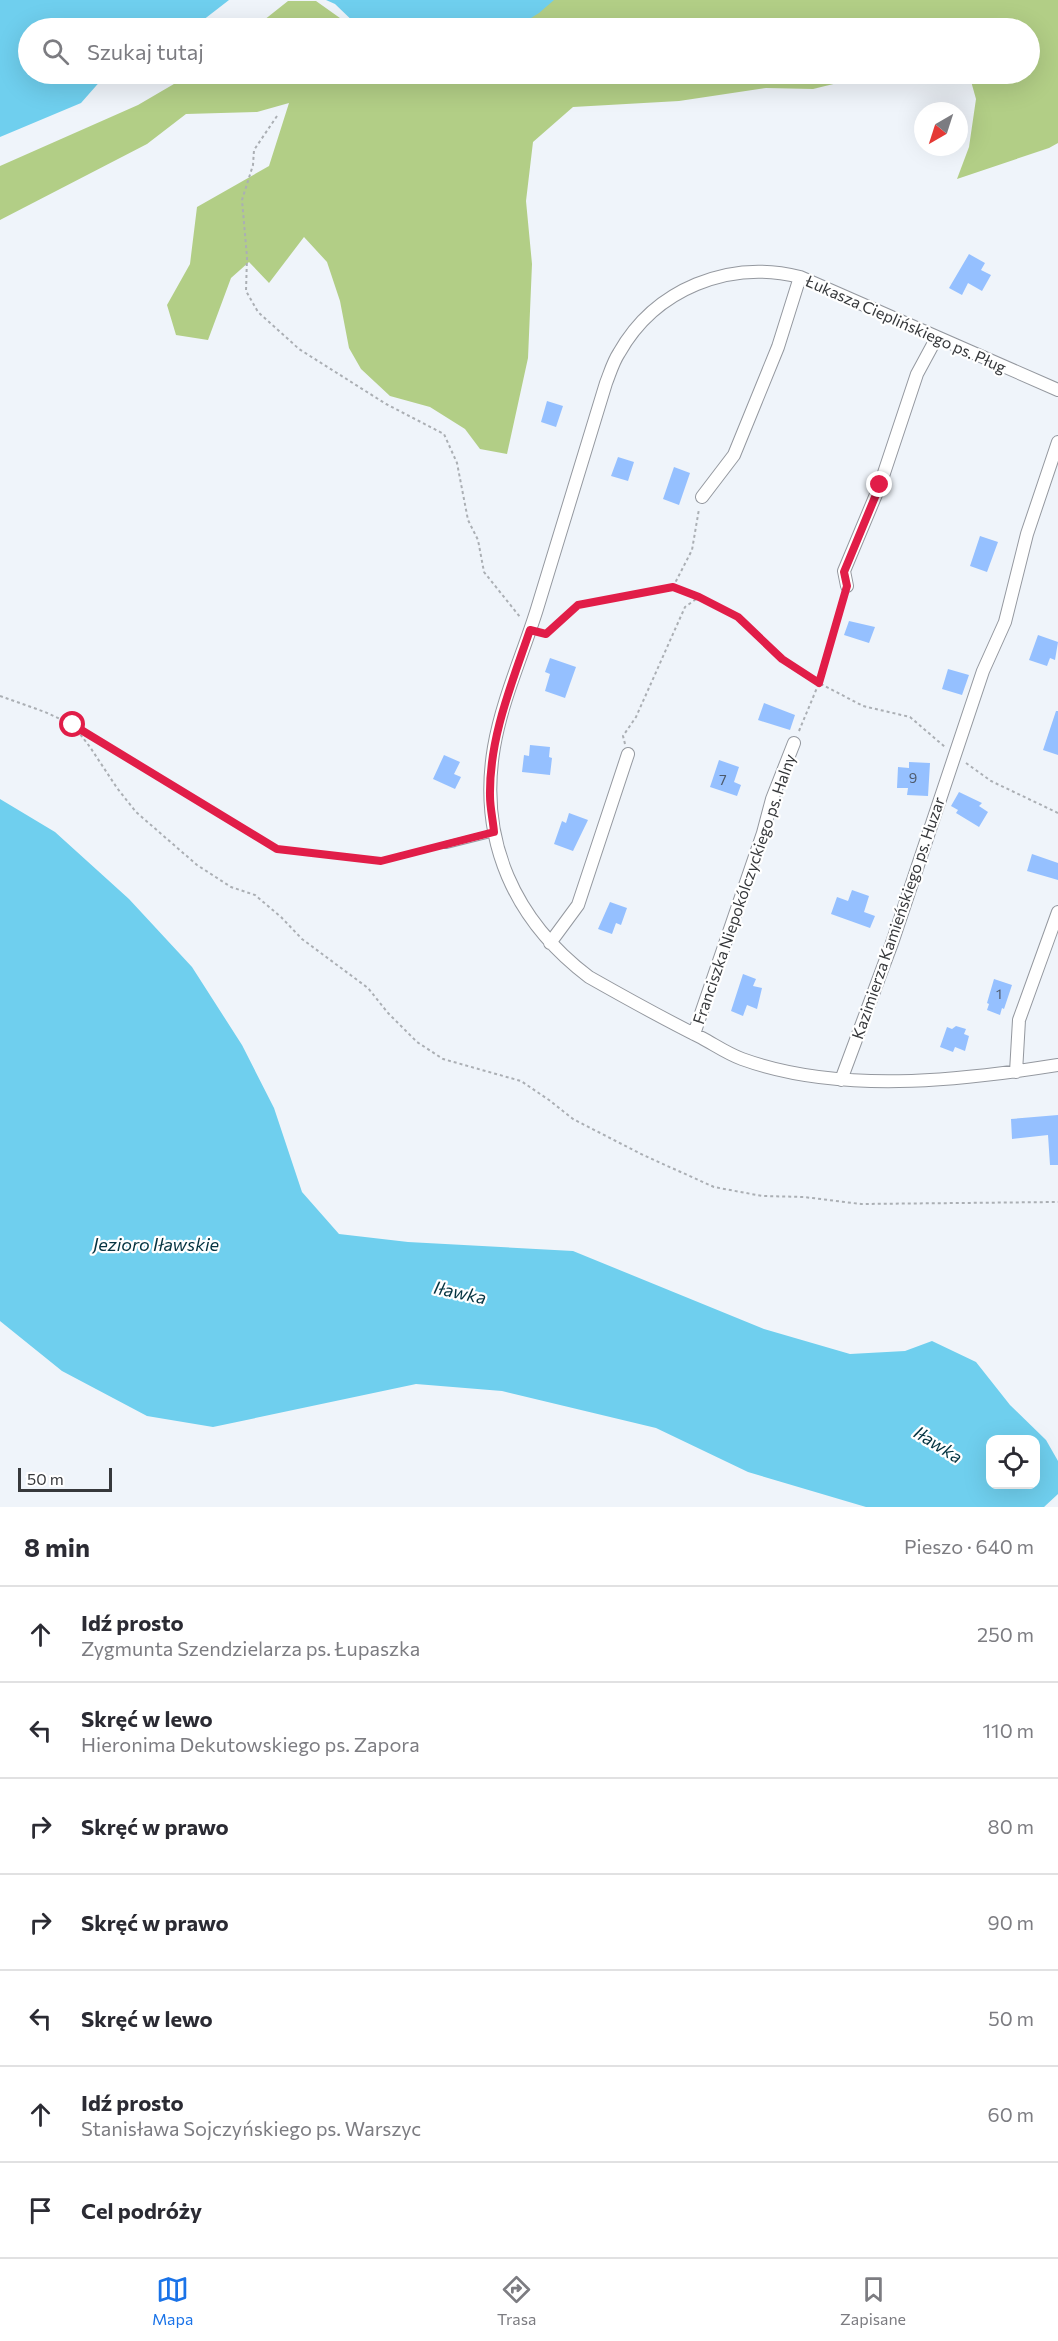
<!DOCTYPE html>
<html lang="pl">
<meta charset="utf-8">
<style>
body{margin:0;font-family:Commissioner,sans-serif;background:#f7f7f7;color:#2b2b33}
.controls{position:absolute;right:18px;bottom:18px;display:grid;overflow:hidden;border-radius:12px;box-shadow:0 6px 24px #0002}
.controls button{width:54px;height:54px;display:grid;place-items:center;padding:0;border:0;border-bottom:2px solid #e1e1e2;background:#fff;color:#2b2b33;font:30px sans-serif}
.compass{position:absolute;left:914px;top:102px;width:54px;height:54px;border-radius:50%;background:#fff;box-shadow:0 6px 24px #0002;rotate:219deg}
.scale{position:absolute;left:18px;bottom:15px;width:94px;box-sizing:border-box;padding-left:6px;border:3px solid #36383b;border-top:0;font-size:16px;line-height:21px;white-space:nowrap;color:#36383b;-webkit-text-stroke:4px #fff;paint-order:stroke}
.stop{position:absolute;width:18px;height:18px;margin:-14px;border:4px solid #e11d48;border-radius:50%;background:#fff}
.stop.end{background:#e11d48;border-color:#fff;box-shadow:0 2px 6px #0008}
.list{margin:0;padding:0;list-style:none}
h2{display:flex;justify-content:space-between;align-items:center;height:78px;margin:0;padding:0 24px;font-size:26px}
h2 small{font-size:20px;font-weight:400;color:#7c7c81}
.list li{display:grid;grid-template-columns:39px 1fr auto;gap:18px;align-items:center;box-sizing:border-box;height:96px;padding:0 24px;border-top:2px solid #e1e1e2}
.list b{display:block;font-size:22px;white-space:nowrap}
.list p{margin:0;font-size:20px;white-space:nowrap;color:#7c7c81}
.list em{font-size:20px;font-style:normal;color:#7c7c81}
.icon{flex:none;width:33px;height:33px;fill:none;stroke:currentColor;stroke-width:2;stroke-linecap:round;stroke-linejoin:round}
.map{position:relative;flex:none;width:1058px;height:1507px;overflow:hidden}
.search{position:absolute;background:#fff;box-shadow:0 6px 24px #0002;left:18px;right:18px;top:18px;height:66px;display:flex;align-items:center;gap:15px;box-sizing:border-box;padding:0 21px;border-radius:33px;color:#7c7c81;font-size:22px}
.sheet{height:750px;background:#fff}
nav{display:flex;justify-content:space-around;align-items:center;box-sizing:border-box;height:84px;border-top:2px solid #e1e1e2;background:#fff;font-size:16px;color:#7c7c81}
nav a{display:grid;justify-items:center;gap:3px}
nav .on{color:#1a73e8}
.map>svg:first-child{display:block}
.forest{fill:#b2ce86}
.water{fill:#6fcfee;fill-rule:evenodd}
.building{fill:#95c0ff}
.lines{fill:none;stroke-linecap:round;stroke-linejoin:round}
.lane-casing{stroke:#94989f;stroke-width:8}
.street-casing{stroke:#94989f;stroke-width:14}
.path{stroke:#abafb4;stroke-width:2;stroke-dasharray:3 3;stroke-linecap:butt}
.lane{stroke:#fff;stroke-width:6}
.street{stroke:#fff;stroke-width:12}
.route{stroke:#e11d48;stroke-width:8}
.labels{text-anchor:middle;stroke-width:4.5;stroke-linejoin:round;paint-order:stroke}
.number-label{font-size:14px;fill:#4e5a6c}
.street-label{font-size:16px;fill:#36383b;stroke:#fff}
.water-label{font-size:18px;font-style:italic;fill:#043340;stroke:#fff}
</style>
<div class="map">
<svg width="1058" height="1507" viewBox="0 0 1058 1507">
<rect width="100%" height="100%" fill="#eff4fa"/>
<path class="forest" d="M550 0H1058V143L1049 148 957 179 969 147 976 99 969 74H1030V28H514Z
M288 1H316L354 28H254Z
M191 74H867L862 77 813 89 766 88 679 101 573 107 533 142 526 201 532 264 528 358 507 454 480 449 465 429 430 407 390 396 361 369 349 348 340 301 327 262 304 237 269 283 249 262 231 278 208 340 176 335 167 305 190 264 197 207 269 166 289 103 257 112 186 114 147 144 0 220V166L138 105Z"/>
<path class="water" d="M0 0H229L198 24 187 28H28V74H110L103 78 81 103 0 137Z
M326 0H554L539 13 515 28H474L440 25 432 28H360L335 4Z
M0 799 55 832 129 899 192 967 242 1045 274 1108 302 1192 339 1234 408 1242 573 1251 764 1329 850 1354 905 1351 932 1341 976 1362 1010 1405 1046 1440 1058 1461V1494L1044 1507H866L748 1472 656 1428 502 1391 416 1384 213 1427 147 1416 62 1371 0 1321ZM990 1440H1036V1484H990Z"/>
<path class="building" d="M969 254 985 263 981 270 991 275 982 291 968 283 962 295 949 288Z
M547 401 563 406 556 427 541 422Z
M618 457 634 462 628 481 611 476Z
M674 467 690 473 679 505 663 499Z
M980 536 998 542 987 572 970 566Z
M849 621 875 627 869 643 844 635Z
M1038 635 1058 642 1055 660 1050 658 1047 666 1029 660Z
M550 658 576 667 565 698 545 691 550 674 545 672Z
M948 669 969 675 962 695 942 689Z
M764 703 795 715 790 730 758 720Z
M1056 711H1058V755L1043 750Z
M530 745 550 747 549 757 552 758 550 775 522 772 524 755 529 756Z
M444 755 460 762 454 774 461 777 455 789 433 779Z
M719 760 739 767 734 782 741 785 737 796 710 787Z
M909 762 930 763 928 796 907 795 908 788H897L898 767 909 768Z
M959 792 982 803 979 806 988 812 979 827 956 813 958 810 951 806Z
M569 813 588 820 573 851 554 844 562 821 566 823Z
M1032 854 1058 863V880L1027 871Z
M852 890 869 896 864 912 875 916 870 928 831 914 837 897 848 901Z
M610 902 627 908 621 925 616 923 612 934 598 929Z
M743 974 756 979 753 986 762 988 757 1009 747 1005 743 1016 731 1011Z
M994 979 1012 985 1004 1009 1002 1008 1000 1015 987 1010 989 1004 987 1003Z
M956 1026 966 1029 964 1034 969 1036 965 1051 955 1047 953 1052 940 1047 947 1027 952 1029Z
M1058 1115V1165H1050L1048 1135 1012 1139 1011 1119Z"/>
<g class="lines">
<defs>
<path id="lane" d="M446 845 494 833"/>
<path id="street" d="M1058 390 800 277C729 259 655 289 619 353 613 362 610 373 606 383 583 458 560 533 537 609 523 654 502 700 494 747 478 841 515 921 589 977 626 998 664 1019 702 1038 715 1045 728 1054 742 1059 839 1094 958 1081 1058 1065
M702 497 734 455 778 347 800 277
M847 586 844 571 880 485 917 374 937 337
M550 943 578 905 628 754
M694 1034 763 833 772 799 794 743
M1016 1072 1019 1020 1058 912
M841 1080 892 943 983 671 1005 622 1027 534 1058 442"/>
</defs>
<use href="#lane" class="lane-casing"/>
<use href="#street" class="street-casing"/>
<path class="path" d="M277 116 254 150 253 165 242 200 247 257 246 291 258 312 299 349 386 404 444 434 457 463 468 520 478 540 484 572 520 617
M673 587 692 550 699 509
M541 632 546 634 577 605 673 587 699 597 738 617 782 659 819 683 863 706 910 717 945 747
M0 696 45 712 73 725 277 849 381 861 437 847
M73 725 90 747 117 788 136 812 197 865 231 887 255 895 281 917 302 939 368 988 388 1013 417 1042 443 1059 521 1081 549 1100 573 1119 643 1155 714 1187 762 1196 804 1197 861 1204 1058 1202
M799 731 819 683 844 598
M625 744 623 736 636 717 685 607 699 597
M966 763 991 781 1058 813"/>
<use href="#lane" class="lane"/>
<use href="#street" class="street"/>
</g>
<g class="lines">
<path class="route" d="M73 725 277 849 381 861 494 832C493 820 490 808 490 796 489 738 512 683 530 630L546 634 578 605 673 587 699 597 738 617 782 659 819 683 847 586 844 572 880 485"/>
</g>
<g class="labels">
<g class="number-label">
<text x="913" y="783">9</text>
<text x="723" y="785">7</text>
<text x="999" y="999">1</text>
</g>
<g class="street-label">
<text transform="translate(906 324) rotate(24)" y="6">Łukasza Cieplińskiego ps. Pług</text>
<text transform="translate(744 889) rotate(-71)" y="6">Franciszka Niepokólczyckiego ps. Halny</text>
<text transform="translate(898 918) rotate(-71)" y="6">Kazimierza Kamieńskiego ps. Huzar</text>
</g>
<g class="water-label">
<text x="156" y="1251">Jezioro Iławskie</text>
<text transform="translate(460 1293) rotate(12)" y="6">Iławka</text>
<text transform="translate(938 1445) rotate(32)" y="6">Iławka</text>
</g>
</g>
</svg>
<div class="controls">
<button><svg class="icon" aria-label="locate" viewBox="0 0 24 24"><circle cx="12" cy="12" r="6"/><path d="M12 2v4M12 18v4M2 12h4M18 12h4"/></svg></button>
</div>
<svg class="compass" viewBox="-18 -18 36 36"><path d="M0-13l5 13h-10z" fill="#e53935"/><path d="M0 13l5-13h-10z" fill="#7c7c81"/></svg>
<div class="scale">50 m</div>
<div class="stop" style="left:73px;top:725px"></div>
<div class="stop end" style="left:880px;top:485px"></div>
<div class="search"><svg class="icon" aria-label="search" viewBox="0 0 24 24"><circle cx="10" cy="10" r="6"/><path d="M15 15l6 6"/></svg>Szukaj tutaj</div>
</div>
<section class="sheet">
<h2>8 min<small>Pieszo · 640 m</small></h2>
<ul class="list">
<li><svg class="icon" aria-label="ahead" viewBox="0 0 24 24"><path d="M12 20V5M6 11l6-6 6 6"/></svg><div><b>Idź prosto</b><p>Zygmunta Szendzielarza ps. Łupaszka</p></div><em>250 m</em></li>
<li><svg class="icon" aria-label="left" viewBox="0 0 24 24"><path d="M17 20v-9H6M10 6l-5 5 5 5"/></svg><div><b>Skręć w lewo</b><p>Hieronima Dekutowskiego ps. Zapora</p></div><em>110 m</em></li>
<li><svg class="icon" aria-label="right" viewBox="0 0 24 24"><path d="M7 20v-9h11M14 6l5 5-5 5"/></svg><div><b>Skręć w prawo</b></div><em>80 m</em></li>
<li><svg class="icon" aria-label="right" viewBox="0 0 24 24"><path d="M7 20v-9h11M14 6l5 5-5 5"/></svg><div><b>Skręć w prawo</b></div><em>90 m</em></li>
<li><svg class="icon" aria-label="left" viewBox="0 0 24 24"><path d="M17 20v-9H6M10 6l-5 5 5 5"/></svg><div><b>Skręć w lewo</b></div><em>50 m</em></li>
<li><svg class="icon" aria-label="ahead" viewBox="0 0 24 24"><path d="M12 20V5M6 11l6-6 6 6"/></svg><div><b>Idź prosto</b><p>Stanisława Sojczyńskiego ps. Warszyc</p></div><em>60 m</em></li>
<li><svg class="icon" aria-label="arrive" viewBox="0 0 24 24"><path d="M6 21V4h12l-3 4 3 4H6"/></svg><div><b>Cel podróży</b></div></li>
</ul>
</section>
<nav>
<a class="on"><svg class="icon" aria-label="map" viewBox="0 0 24 24"><path d="M3 6l6-2 6 2 6-2v14l-6 2-6-2-6 2zM9 4v14M15 6v14"/></svg>Mapa</a>
<a><svg class="icon" aria-label="directions" viewBox="0 0 24 24"><path d="M12 3l9 9-9 9-9-9zM9 14v-3h6M13 9l2 2-2 2"/></svg>Trasa</a>
<a><svg class="icon" aria-label="saved" viewBox="0 0 24 24"><path d="M7 4h10v16l-5-4-5 4z"/></svg>Zapisane</a>
</nav>
